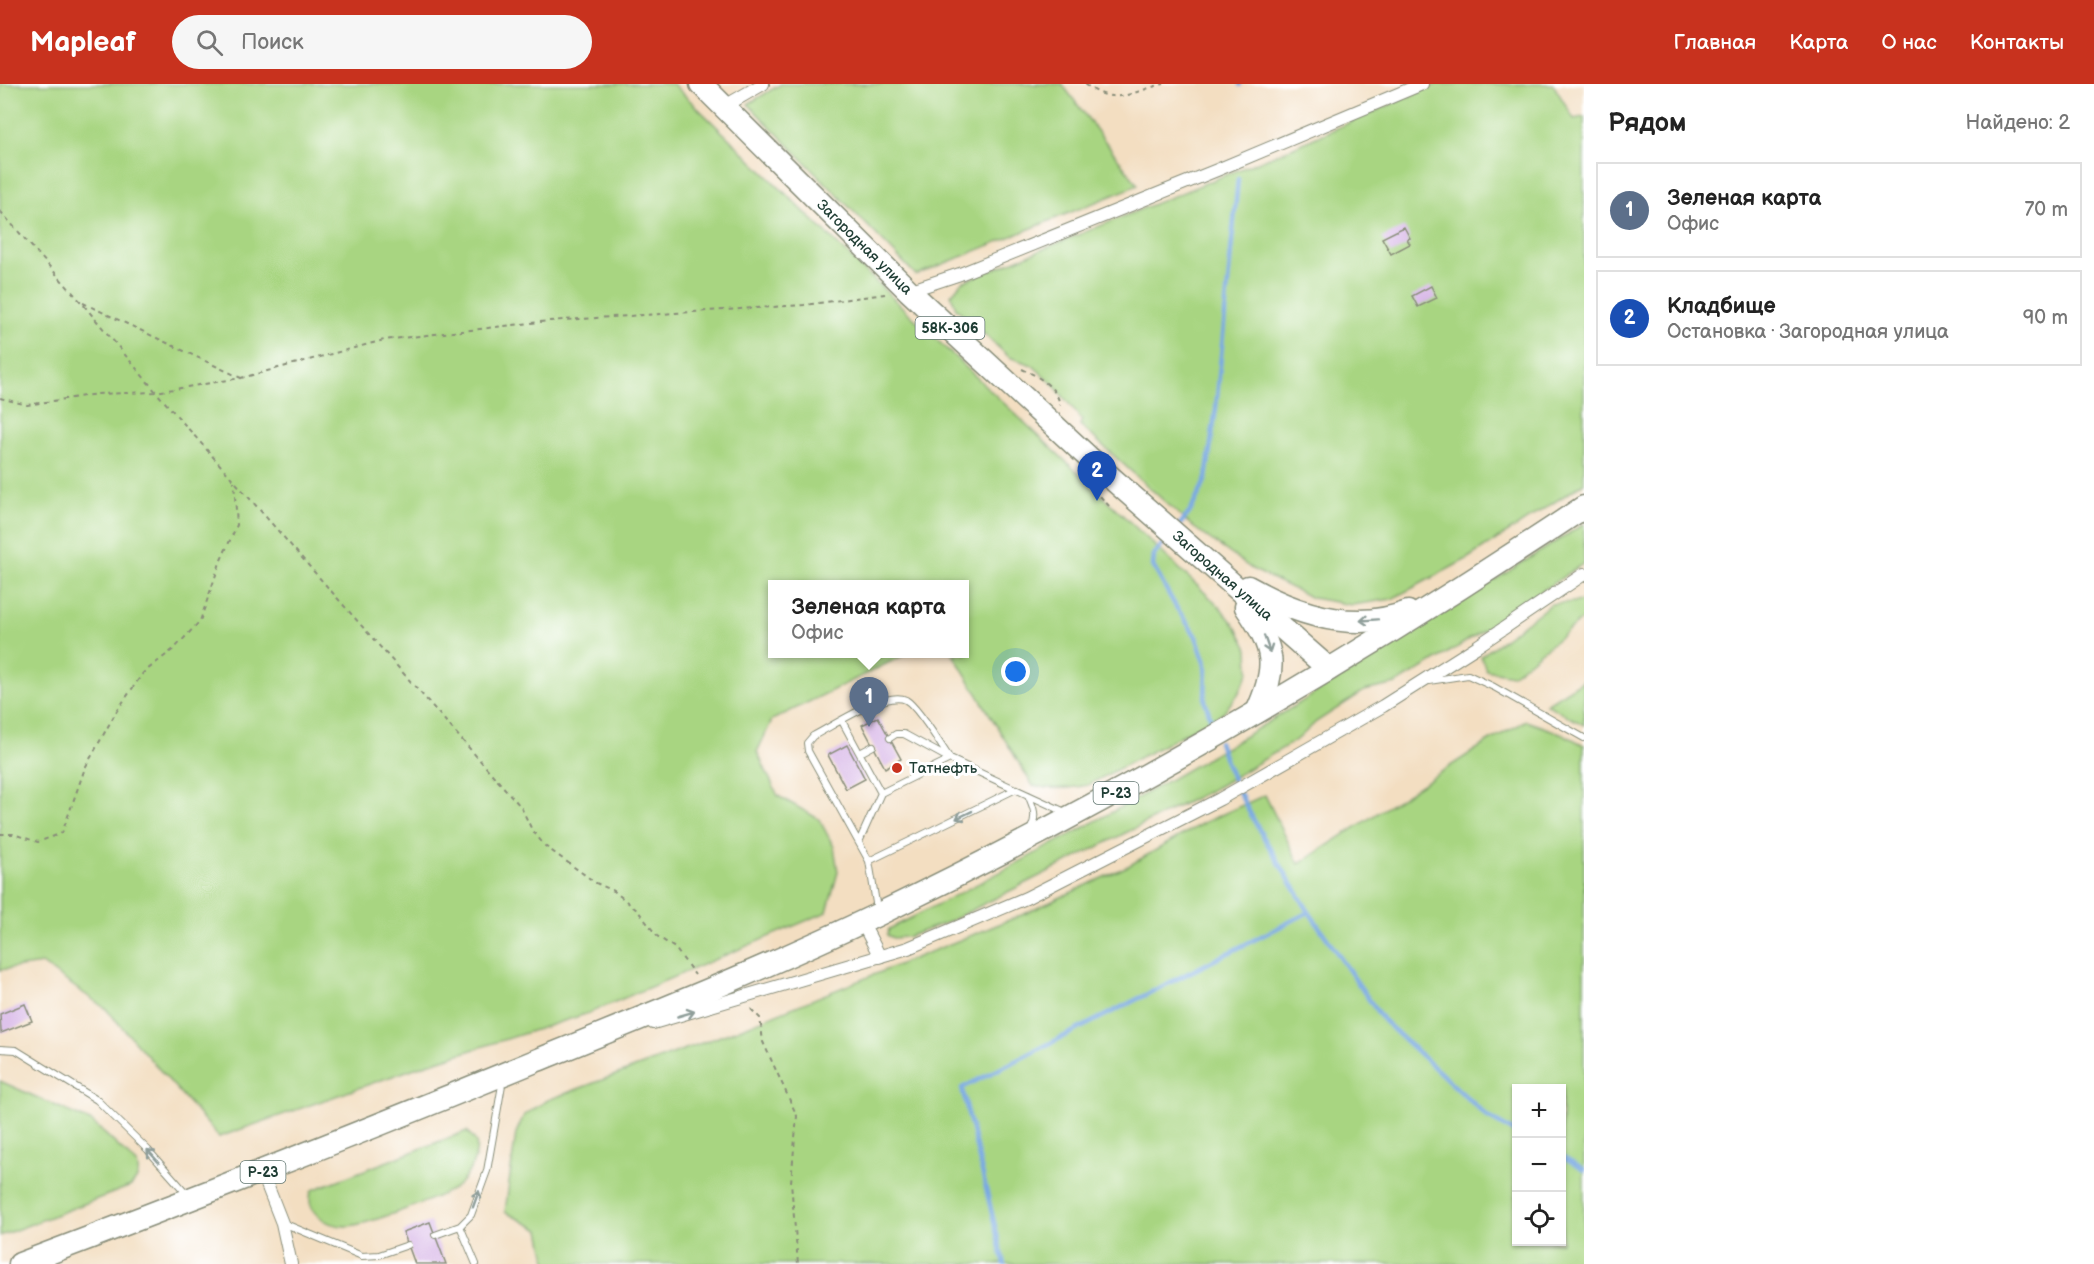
<!DOCTYPE html>
<html lang="ru">
<meta charset="utf-8">
<style>
body{margin:0;font-family:"Balsamiq Sans",sans-serif;background:#f6f6f6;color:#222}
.controls{position:absolute;right:18px;bottom:18px;display:grid;overflow:hidden;border-radius:0px;box-shadow:0 2px 4px #0004}
.controls button{width:54px;height:54px;display:grid;place-items:center;padding:0;border:0;border-bottom:2px solid #e0e0e0;background:#fff;color:#222;font:30px sans-serif}
.you{position:absolute;left:1016px;top:588px;width:21px;height:21px;margin:-15px;border:4px solid #fff;border-radius:50%;background:#1a73e8;box-shadow:0 0 0 9px #1a73e833}
.badge{display:grid;place-items:center;width:39px;height:39px;border-radius:50%;background:#c8321e;color:#fff;font-size:20px;font-weight:700}
.pin{position:absolute;translate:-50% -50px;filter:drop-shadow(0 2px 3px #0008)}
.pin::after{content:'';position:absolute;top:32px;width:21px;height:18px;background:inherit;clip-path:polygon(0 0,100% 0,50% 100%)}
.popup{position:absolute;left:768px;top:496px;width:201px;height:78px;box-sizing:border-box;display:grid;place-content:center;border-radius:0px;background:#fff;filter:drop-shadow(0 2px 4px #0005);font-size:20px;white-space:nowrap;color:#767676}
.popup b{font-size:22px;color:#222}
.popup::after{content:'';position:absolute;left:50%;top:100%;margin-left:-12px;border:12px solid transparent;border-top-color:#fff}
.list{margin:0;padding:0;list-style:none}
h2{display:flex;justify-content:space-between;align-items:center;height:78px;margin:0;padding:0 24px;font-size:26px}
h2 small{font-size:20px;font-weight:400;color:#767676}
.list li{display:grid;grid-template-columns:39px 1fr auto;gap:18px;align-items:center;box-sizing:border-box;height:96px;margin:0 12px 12px;padding:0 12px;border:2px solid #e0e0e0;border-radius:0px}
.list b{display:block;font-size:22px;white-space:nowrap}
.list p{margin:0;font-size:20px;white-space:nowrap;color:#767676}
.list em{font-size:20px;font-style:normal;color:#767676}
.icon{flex:none;width:33px;height:33px;fill:none;stroke:currentColor;stroke-width:2;stroke-linecap:round;stroke-linejoin:round}
.map{position:relative;flex:none;width:1584px;height:1180px;overflow:hidden}
header{display:flex;align-items:center;gap:36px;box-sizing:border-box;height:84px;padding:0 30px;background:#c8321e;color:#fff}
header strong{font-size:28px}
nav{display:flex;gap:33px;margin-inline-start:auto;font-size:21px}
.search{width:420px;height:54px;background:#f6f6f6;display:flex;align-items:center;gap:15px;box-sizing:border-box;padding:0 21px;border-radius:33px;color:#767676;font-size:22px}
main{display:flex}
aside{flex:1;background:#fff}
.map>svg:first-child{display:block}
.green{fill:#a8d581;stroke:#64895a;stroke-width:1.5;fill-rule:evenodd}
.lines{fill:none;stroke-linecap:round;stroke-linejoin:round}
.stream{stroke:#79a9e3;stroke-width:4.5}
.building{fill:#d6b3e6}
.lane-casing{stroke:#898e7a;stroke-width:8}
.street-casing{stroke:#898e7a;stroke-width:14}
.highway-casing{stroke:#898e7a;stroke-width:25}
.path{stroke:#898e7a;stroke-width:2;stroke-dasharray:4.5 4.5;stroke-linecap:butt}
.lane{stroke:#fff;stroke-width:6}
.street{stroke:#fff;stroke-width:12}
.highway{stroke:#fff;stroke-width:22}
.oneway{stroke:#8f9e9a}
.poi-dot{fill:#c8321e;stroke:#fff;stroke-width:2}
.labels{text-anchor:middle;stroke-width:6;stroke-linejoin:round;paint-order:stroke}
.shield{fill:#fff;stroke:#627771;stroke-width:1.5}
.shield-label{font-size:14px;font-weight:bold;fill:#1f3d34}
.street-label{font-size:15px;fill:#1f3d34;stroke:#fff}
.poi-label{font-size:15px;fill:#1f3d34;stroke:#fff;text-anchor:start}
</style>
<header>
<strong>Mapleaf</strong>
<div class="search"><svg class="icon" aria-label="search" viewBox="0 0 24 24"><circle cx="10" cy="10" r="6"/><path d="M15 15l6 6"/></svg>Поиск</div>
<nav><a>Главная</a><a>Карта</a><a>О нас</a><a>Контакты</a></nav>
</header>
<main>
<div class="map">
<svg width="1584" height="1180" viewBox="0 0 1584 1180">
<rect width="100%" height="100%" fill="#fff"/>
<filter id="ink" filterUnits="userSpaceOnUse"><feTurbulence type="fractalNoise" baseFrequency=".0167" numOctaves="2"/><feDisplacementMap in="SourceGraphic" scale="12" xChannelSelector="R" yChannelSelector="G"/><feConvolveMatrix kernelMatrix="1 2 1 2 8 2 1 2 1" color-interpolation-filters="sRGB"/></filter>
<filter id="wash" filterUnits="userSpaceOnUse"><feTurbulence type="fractalNoise" baseFrequency=".008" numOctaves="4" result="noise"/><feDisplacementMap in="SourceGraphic" scale="24" xChannelSelector="R" yChannelSelector="G"/><feGaussianBlur stdDeviation="1.35" result="paint"/><feColorMatrix in="noise" values="0 0 0 0 0 0 0 0 0 0 0 0 0 0 0 0 0 1.4 0 .05"/><feComposite in="paint" operator="in"/></filter>
<g filter="url(#wash)">
<rect width="100%" height="100%" fill="#f3dec1"/>
<path class="green" d="M0 0H673L901 222 1220 523 1237 544 1248 565 1249 588 1238 610 1222 630 1088 701C1069 705 1052 706 1033 702L953 570H965V500H773V570H906L772 636 757 668 778 712 819 735 834 763 838 788 827 828 589 929 421 982 219 1053 106 925 42 880 0 886Z
M781 0H1062L1138 101 916 191 748 20Z
M1437 0H1553L1574 35 1584 33V399L1465 476 1392 515 1352 521 1312 514 1252 485 1193 443 1080 341 1082 336 1053 300 1032 281 1009 273 956 224 951 211 962 198 1287 66Z
M1584 440V479L1456 564 1396 600 1364 607 1316 638 1298 655 1219 702 948 838 907 853 893 854 887 851 889 845C1007 786 1123 724 1237 657 1354 587 1468 512 1584 440Z
M1584 517V534L1512 591 1486 586 1481 572 1551 520Z
M1584 596V641L1546 620Z
M1526 637 1563 650 1584 661V1180H547L540 1146 505 1128 516 1049 524 1031 548 1016 737 946 1029 828 1130 781 1203 739 1265 711 1299 780 1489 657ZM1516 1004H1562V1158H1516Z
M0 997 92 1038 137 1080C140 1089 138 1095 131 1102L0 1152Z
M467 1047C470 1051 474 1054 476 1058 479 1072 467 1095 456 1103 442 1113 364 1142 347 1142 327 1143 303 1127 312 1106Z"/>
<g class="lines">
<path class="stream" d="M1240 0V1
M1177 444 1190 428 1206 395 1216 324 1238 95
M1169 452 1154 471 1153 482 1176 523 1196 552 1206 581 1205 617 1214 645
M1309 828 1383 936 1488 1033 1516 1049
M1562 1073 1584 1086
M1004 1180 962 1004 1309 828C1277 774 1238 719 1219 658"/>
</g>
<g id="blocks">
<path class="building" d="M1404 143 1410 154 1407 155 1410 160 1391 170 1382 154Z
M1431 202 1437 214 1418 223 1412 212Z
M878 633 901 675 885 684 862 641Z
M847 661 865 695 846 705 828 671Z
M25 920 32 937 1 949 0 930Z
M430 1138 446 1180H415L408 1161 403 1148Z"/>
</g>
</g>
<g filter="url(#ink)">
<use href="#blocks" fill-opacity="0" stroke="#898e7a" stroke-width="1.5"/>
<g class="lines">
<defs>
<path id="lane" d="M1429 597 1468 591 1494 603 1584 654
M842 637 881 709
M890 654 896 650H904L950 675 1065 728
M860 669 873 662
M1028 711C1034 724 1037 732 1031 745
M859 758 881 709 950 675
M869 777 1016 705
M877 825 869 777 808 667 807 659 813 652C833 642 886 606 906 616 918 623 941 661 950 675
M0 965 16 966 97 1016 148 1066 187 1110
M283 1139 362 1172 379 1171 408 1161
M460 1142 476 1180
M435 1151 460 1142 471 1131 487 1087 503 995"/>
<path id="street" d="M725 22 763 0
M909 207 960 190 1217 86 1422 0
M862 838 880 873
M653 939 908 864 1026 814 1220 715 1383 622 1476 563 1584 490
M262 1088 282 1139 291 1180"/>
<g id="highway">
<path id="s1" d="M701 0 909 207 1100 384 1329 585"/>
<path d="M1248 503C1296 530 1354 549 1408 528"/>
<path d="M1246 523C1275 565 1278 582 1257 628"/>
<path d="M20 1180C192 1115 363 1048 533 978 649 931 766 884 879 830 1124 712 1358 574 1584 423"/>
</g>
</defs>
<use href="#lane" class="lane-casing"/>
<use href="#street" class="street-casing"/>
<use href="#highway" class="highway-casing"/>
<path class="path" d="M1085 0C1116 24 1131 7 1164 0
M0 127 81 218 156 308 521 723 532 746 545 762 596 799 614 807 638 827 657 852 675 864 695 891
M83 219 241 294
M1022 285C1038 292 1057 303 1060 321
M0 314 27 321 97 310 156 308 241 294 384 256 548 237 804 221 885 210
M1088 399 1109 422
M0 750H13L38 758 62 749 85 684 116 628 143 589 175 564 200 537 221 476 237 441 234 397
M751 925 760 934 763 958 797 1032 791 1098 798 1180"/>
<use href="#lane" class="lane"/>
<use href="#street" class="street"/>
<use href="#highway" class="highway"/>
</g>
<defs><path id="oneway-shaft" d="M-6 0H5M1.5-3L5.5 0L1.5 3" fill="none" stroke-width="1.6" stroke-linecap="round" stroke-linejoin="round" transform="scale(1.5)"/></defs>
<g class="oneway">
<use href="#oneway-shaft" transform="translate(1369 536) rotate(176)"/>
<use href="#oneway-shaft" transform="translate(1267 560) rotate(71)"/>
<use href="#oneway-shaft" transform="translate(964 731) rotate(154)"/>
<use href="#oneway-shaft" transform="translate(686 930) rotate(-16)"/>
<use href="#oneway-shaft" transform="translate(153 1072) rotate(-132)"/>
<use href="#oneway-shaft" transform="translate(476 1115) rotate(-70)"/>
</g>
</g>
<circle class="poi-dot" cx="897" cy="684" r="6"/>
<g class="labels">
<g class="shield">
<rect x="915.5" y="233" width="69" height="22" rx="4.5"/>
<rect x="1093.5" y="698" width="45" height="22" rx="4.5"/>
<rect x="240.5" y="1077" width="45" height="22" rx="4.5"/>
</g>
<g class="shield-label">
<text x="950" y="249">58К-306</text>
<text x="1116" y="714">Р-23</text>
<text x="263" y="1093">Р-23</text>
</g>
<g class="street-label">
<text dy="5" stroke="none"><textPath href="#s1" startOffset="231">Загородная улица</textPath></text>
<text dy="5" stroke="none"><textPath href="#s1" startOffset="717">Загородная улица</textPath></text>
</g>
<g class="poi-label">
<text x="909" y="689">Татнефть</text>
</g>
</g>
</svg>
<div class="controls">
<button>+</button>
<button>−</button>
<button><svg class="icon" aria-label="locate" viewBox="0 0 24 24"><circle cx="12" cy="12" r="6"/><path d="M12 2v4M12 18v4M2 12h4M18 12h4"/></svg></button>
</div>
<div class="you"></div>
<div class="pin badge" style="left:869px;top:643px;background:#5c6f8a">1</div>
<div class="popup"><b>Зеленая карта</b>Офис</div>
<div class="pin badge" style="left:1097px;top:417px;background:#1a4fb4">2</div>
</div>
<aside>
<h2>Рядом<small>Найдено: 2</small></h2>
<ul class="list">
<li><span class="badge" style="background:#5c6f8a">1</span><div><b>Зеленая карта</b><p>Офис</p></div><em>70 m</em></li>
<li><span class="badge" style="background:#1a4fb4">2</span><div><b>Кладбище</b><p>Остановка · Загородная улица</p></div><em>90 m</em></li>
</ul>
</aside>
</main>
